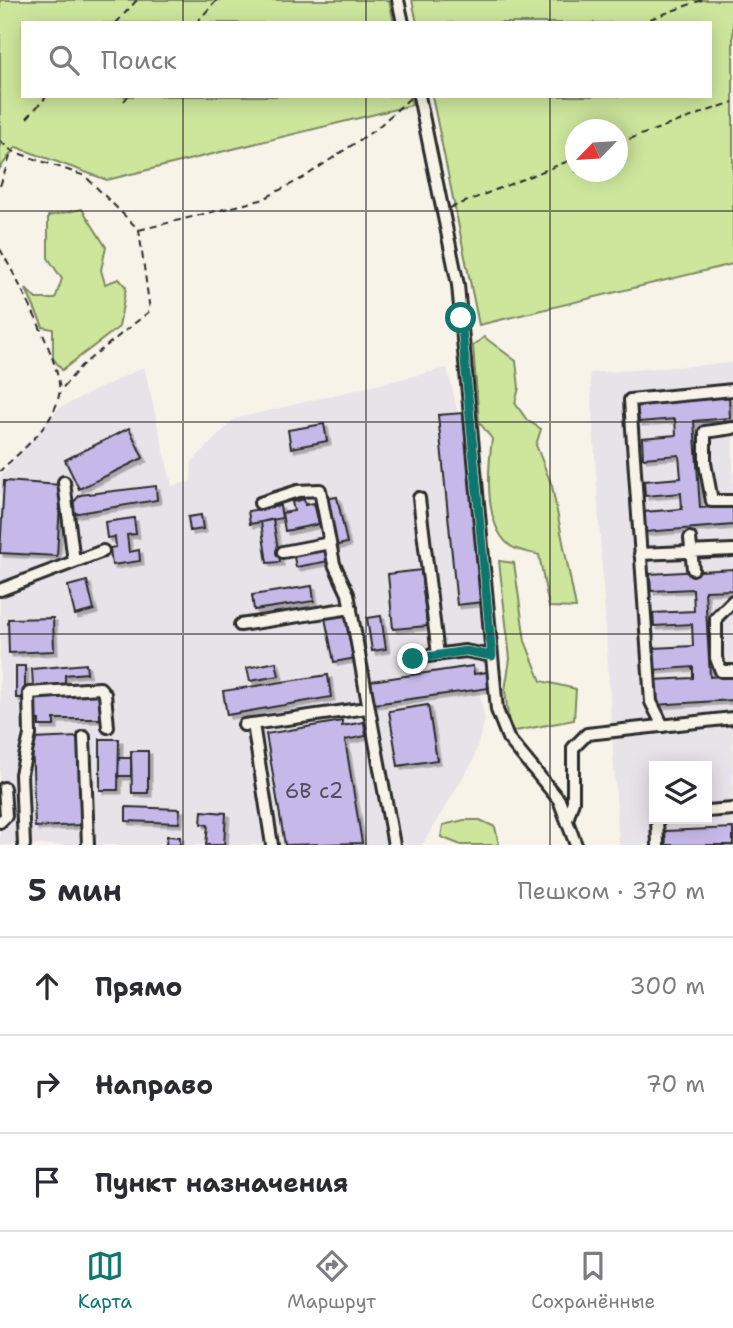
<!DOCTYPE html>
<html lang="ru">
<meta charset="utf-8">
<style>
body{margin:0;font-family:"Shantell Sans",sans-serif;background:#f7f7f7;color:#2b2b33}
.controls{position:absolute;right:21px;bottom:21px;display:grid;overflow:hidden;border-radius:0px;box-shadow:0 4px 18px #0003}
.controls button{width:63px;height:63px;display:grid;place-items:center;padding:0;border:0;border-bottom:2px solid #e1e1e2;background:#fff;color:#2b2b33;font:35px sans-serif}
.compass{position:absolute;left:565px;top:119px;width:63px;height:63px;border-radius:50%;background:#fff;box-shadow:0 4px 18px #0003;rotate:245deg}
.stop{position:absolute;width:21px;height:21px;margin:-16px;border:5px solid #0f766e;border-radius:50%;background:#fff}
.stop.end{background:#0f766e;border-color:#fff;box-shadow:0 2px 7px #0008}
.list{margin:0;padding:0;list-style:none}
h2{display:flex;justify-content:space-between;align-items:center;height:91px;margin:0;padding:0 28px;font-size:30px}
h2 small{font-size:23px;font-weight:400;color:#7c7c81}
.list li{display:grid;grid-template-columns:46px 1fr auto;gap:21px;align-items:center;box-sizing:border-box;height:98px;padding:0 28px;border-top:2px solid #e1e1e2}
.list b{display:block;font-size:26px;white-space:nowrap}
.list em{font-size:23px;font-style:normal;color:#7c7c81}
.icon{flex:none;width:38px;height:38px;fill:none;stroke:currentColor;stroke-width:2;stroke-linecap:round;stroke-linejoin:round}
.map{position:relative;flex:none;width:733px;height:845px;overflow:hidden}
.search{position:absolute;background:#fff;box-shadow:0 4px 18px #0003;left:21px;right:21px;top:21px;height:77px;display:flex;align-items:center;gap:18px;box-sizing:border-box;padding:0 24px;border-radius:0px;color:#7c7c81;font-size:26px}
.sheet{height:385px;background:#fff}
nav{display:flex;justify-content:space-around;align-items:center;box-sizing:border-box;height:98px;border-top:2px solid #e1e1e2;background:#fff;font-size:19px;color:#7c7c81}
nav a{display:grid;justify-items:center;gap:4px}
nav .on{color:#0f766e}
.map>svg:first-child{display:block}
.built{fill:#e8e2e9;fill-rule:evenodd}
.green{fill:#cde69c;stroke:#7c8864;stroke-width:2;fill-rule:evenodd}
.building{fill:#c6b9ea;stroke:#2b2b2b;stroke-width:2;filter:url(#shadow)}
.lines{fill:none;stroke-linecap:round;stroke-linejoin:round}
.minor-casing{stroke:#2b2b2b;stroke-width:16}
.path{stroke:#2b2b2b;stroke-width:2;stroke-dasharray:7 5;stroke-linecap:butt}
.minor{stroke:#f7f3e8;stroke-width:10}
.route{stroke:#0f766e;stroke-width:9}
.grid{fill:none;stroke:#2b2b2b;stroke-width:2;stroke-opacity:0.55}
.labels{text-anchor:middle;stroke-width:5;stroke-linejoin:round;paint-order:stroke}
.number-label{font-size:21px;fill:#524e5b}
</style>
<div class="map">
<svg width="733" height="845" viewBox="0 0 733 845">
<defs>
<filter id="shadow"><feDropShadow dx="3.5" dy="3.5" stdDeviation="0" flood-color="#0004"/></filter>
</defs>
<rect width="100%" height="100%" fill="#f7f3e8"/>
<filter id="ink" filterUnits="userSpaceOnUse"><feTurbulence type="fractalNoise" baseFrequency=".0143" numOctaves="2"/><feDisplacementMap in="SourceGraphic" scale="14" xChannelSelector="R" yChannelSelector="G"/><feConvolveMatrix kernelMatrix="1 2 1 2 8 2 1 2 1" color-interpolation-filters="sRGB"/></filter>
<g filter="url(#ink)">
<path class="built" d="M733 363V845H619L590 373ZM654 766H707V819H654Z
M144 367 172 486 191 481 192 462 234 419 447 368 458 413H463L482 602 478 603 489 688 479 690 485 720 473 761 422 845H0V477L59 408Z"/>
<path class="green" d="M0 0H389L394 23H23V96H410L412 105 107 180 16 147 0 168Z
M412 0H733V264L479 325 432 96H710V23H417ZM576 130H618V172H576Z
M82 209 106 247 101 270 105 284 119 279 126 287 119 327 62 370 53 358V329L43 327 26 289 36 299H55L62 279 48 258V216Z
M484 337 516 361 519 388 515 403 527 420 541 429 536 445 552 486 576 608 549 607 539 555C530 552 514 551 508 544 484 522 488 469 492 439L479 422 473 346Z
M499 561 514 563 525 641 541 681 576 689 574 720 510 732 505 690 510 659Z
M464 820H480L495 827 499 845H461L441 837 443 825Z"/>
<path class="building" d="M729 397 730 418 694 421 700 508 733 506V525L645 532 643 512 682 509 681 493 645 496 644 481 681 478 679 455 643 458 642 438 676 435 675 419 639 422 637 404Z
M463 413 482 602 457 605 438 415Z
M324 424 327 441 291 448 288 430Z
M129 428 143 458 79 489 65 460Z
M4 481 61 485 57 556 0 553Z
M156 486 157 500 73 514 70 506 80 495Z
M337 497 347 543 333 546 324 499Z
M304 499 305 505 314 503 319 524 285 531 282 513 294 511 292 502Z
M280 506 282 518 250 524 248 511Z
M201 515 203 529 190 531 188 517Z
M134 518 136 534 127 535 129 552 139 550 140 561 112 565 110 548 116 547 115 537 107 538 105 522Z
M273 519 280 562 267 563 261 522Z
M326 546 329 561 296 567 293 552Z
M733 569V590L705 591 710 677 733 675V700L654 705 653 680 693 678V667L654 670 653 648 693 646 692 624 654 626 653 613 694 611 693 589 651 591 650 574Z
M421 570 427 626 393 629 388 574Z
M87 581 94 610 75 615 68 586Z
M312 586 314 601 254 610 252 595Z
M348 613 356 658 334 662 325 618Z
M381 616 386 649 372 651 367 618Z
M53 618 54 651 9 653 8 619Z
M276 662 279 676 250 681 247 668Z
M86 664 87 673 65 675V684L33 687 32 669Z
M16 666H25V698H16Z
M473 666 474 674 487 672 489 688 374 704 371 681Z
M328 675 331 697 227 715 223 691Z
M31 695H100V719H54V726H39V720H31Z
M428 705 437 760 398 766 389 711Z
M342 721V726L364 722 366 736 345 740 362 843 285 845 266 734Z
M78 737 81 825 35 827 32 739Z
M100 739H119L118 790H100Z
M131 751H148V793H132Z
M119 758H131V776H118Z
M126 807 180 809 179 823 126 821Z
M202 811 226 813 224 845H206L208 825 201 824Z
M733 828V845H666L665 831Z
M167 836 180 837V845H166Z"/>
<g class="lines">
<defs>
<path id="minor" d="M398 0 403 23
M419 96 458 285 497 710 508 738 559 800 576 845
M733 428 705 432V463L712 501H733
M64 482 74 562
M419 498 438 655
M260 503 298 491 320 490 334 564 348 594 394 845
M690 538 693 569
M283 552 330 543
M640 554 733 550
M0 590 103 551
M733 601 716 618V658L721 671H733
M240 625 351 608
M413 658 465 651 492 656
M253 724 272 845
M244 725 367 708
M663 726 651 702 630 400 733 390
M84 737 88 845
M707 811 733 809
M568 817 573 801V748L587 734 733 718
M657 819 658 845
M0 822 6 816 4 788
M24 845 21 774 30 735 29 693 100 688 105 694 108 727"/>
</defs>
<use href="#minor" class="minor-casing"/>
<path class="path" d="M116 23 137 0
M196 23 217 0
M639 23 702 0
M124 101 128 96
M27 118 47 96
M0 141 12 151 85 176 139 230 150 311 81 366 60 391
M618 143 733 102
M0 186 12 151
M450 208 576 158
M139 230 261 200 303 178 376 129 411 97
M0 249C15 275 65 368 59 395 54 425 21 451 0 471"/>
<use href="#minor" class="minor"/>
</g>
</g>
<g class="lines" filter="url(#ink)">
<path class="route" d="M413 659 466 651 492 656 461 318"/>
</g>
<path class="grid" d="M183 0V23M366 0V23M550 0V23M183 96V845M366 96V845M550 96V845M0 211H733M0 422H733M0 634H733"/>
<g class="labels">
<g class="number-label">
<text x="314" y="798">6В с2</text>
</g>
</g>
</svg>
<div class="controls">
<button><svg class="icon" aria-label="layers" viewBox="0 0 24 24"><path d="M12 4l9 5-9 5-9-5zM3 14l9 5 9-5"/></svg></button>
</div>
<svg class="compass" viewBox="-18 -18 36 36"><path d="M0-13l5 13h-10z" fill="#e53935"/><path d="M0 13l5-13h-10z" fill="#7c7c81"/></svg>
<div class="stop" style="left:461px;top:318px"></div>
<div class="stop end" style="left:413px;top:659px"></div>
<div class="search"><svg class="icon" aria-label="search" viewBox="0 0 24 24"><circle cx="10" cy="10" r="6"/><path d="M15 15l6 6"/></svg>Поиск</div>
</div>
<section class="sheet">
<h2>5 мин<small>Пешком · 370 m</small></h2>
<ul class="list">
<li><svg class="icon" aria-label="ahead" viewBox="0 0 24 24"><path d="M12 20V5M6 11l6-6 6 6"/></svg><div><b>Прямо</b></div><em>300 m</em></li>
<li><svg class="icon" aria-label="right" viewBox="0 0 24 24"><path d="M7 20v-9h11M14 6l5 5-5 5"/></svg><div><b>Направо</b></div><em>70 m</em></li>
<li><svg class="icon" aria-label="arrive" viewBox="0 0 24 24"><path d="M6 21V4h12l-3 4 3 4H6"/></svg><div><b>Пункт назначения</b></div></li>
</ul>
</section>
<nav>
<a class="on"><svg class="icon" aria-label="map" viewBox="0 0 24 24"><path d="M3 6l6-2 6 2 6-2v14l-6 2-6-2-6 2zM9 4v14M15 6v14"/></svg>Карта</a>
<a><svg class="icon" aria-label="directions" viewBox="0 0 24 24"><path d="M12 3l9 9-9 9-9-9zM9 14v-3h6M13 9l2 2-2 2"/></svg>Маршрут</a>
<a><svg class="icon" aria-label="saved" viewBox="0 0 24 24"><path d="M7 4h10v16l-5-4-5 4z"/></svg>Сохранённые</a>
</nav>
